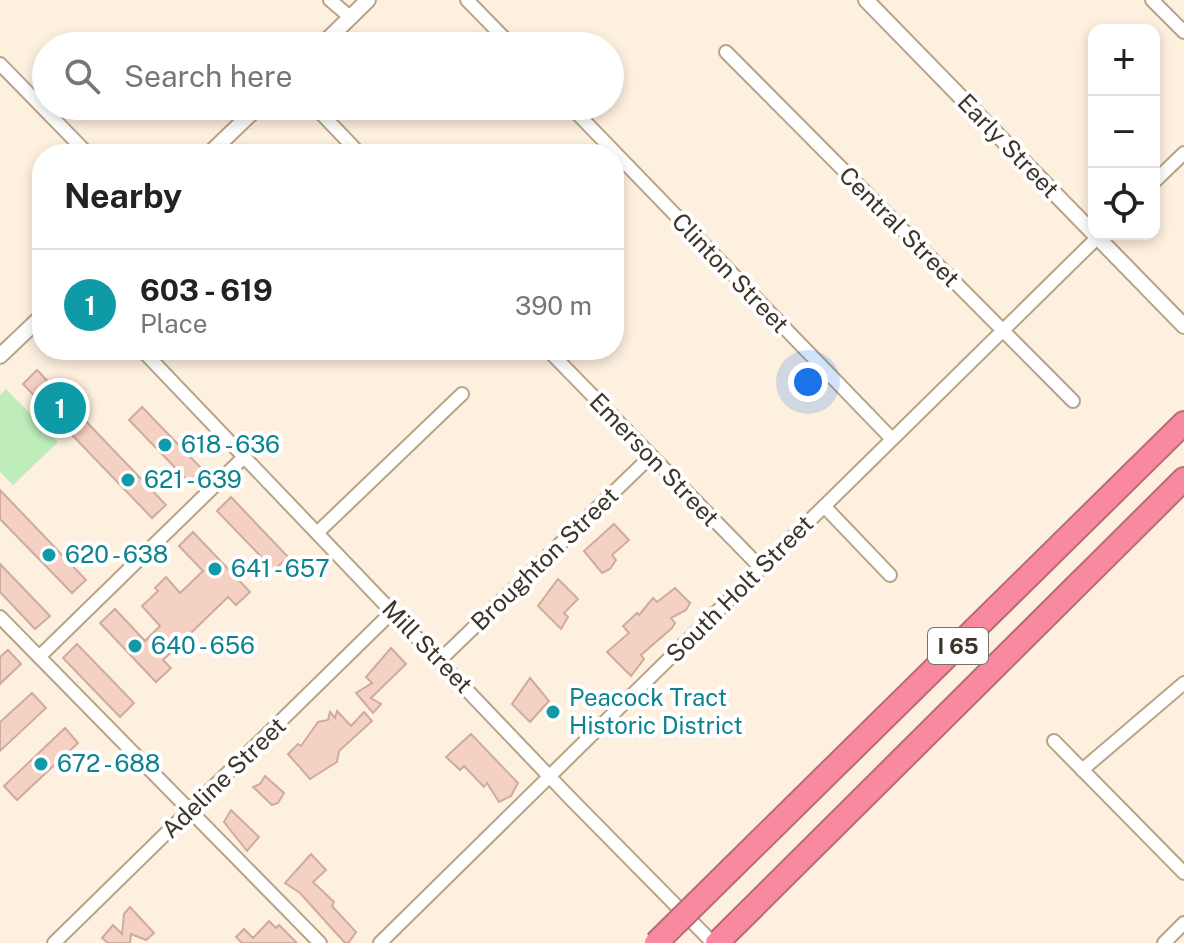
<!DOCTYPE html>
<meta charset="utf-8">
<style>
body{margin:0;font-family:"Public Sans",sans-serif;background:#f2f2f2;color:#222}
.controls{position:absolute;right:24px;top:24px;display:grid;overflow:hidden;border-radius:16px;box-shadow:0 4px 12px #0003}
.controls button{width:72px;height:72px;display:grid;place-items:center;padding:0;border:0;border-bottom:2px solid #e0e0e0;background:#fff;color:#222;font:40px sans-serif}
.you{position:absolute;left:808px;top:382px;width:28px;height:28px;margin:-20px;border:6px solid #fff;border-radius:50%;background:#1a73e8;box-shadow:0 0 0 12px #1a73e833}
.badge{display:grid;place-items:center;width:52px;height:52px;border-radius:50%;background:#b45309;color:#fff;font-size:26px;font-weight:700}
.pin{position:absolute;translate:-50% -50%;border:4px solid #fff;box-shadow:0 2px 8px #0006}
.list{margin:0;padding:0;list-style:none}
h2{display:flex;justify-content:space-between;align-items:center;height:104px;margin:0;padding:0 32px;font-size:34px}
h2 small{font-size:26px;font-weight:400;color:#767676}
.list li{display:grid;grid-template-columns:52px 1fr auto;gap:24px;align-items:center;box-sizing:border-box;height:112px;padding:0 32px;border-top:2px solid #e0e0e0}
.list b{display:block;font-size:30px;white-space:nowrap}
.list p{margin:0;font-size:26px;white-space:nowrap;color:#767676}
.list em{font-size:26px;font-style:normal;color:#767676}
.icon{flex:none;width:44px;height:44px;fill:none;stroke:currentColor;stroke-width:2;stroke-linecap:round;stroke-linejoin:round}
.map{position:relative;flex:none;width:1184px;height:943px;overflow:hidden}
.search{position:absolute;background:#fff;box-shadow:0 4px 12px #0003;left:32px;top:32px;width:592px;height:88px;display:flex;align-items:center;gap:20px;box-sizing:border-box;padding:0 28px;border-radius:44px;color:#767676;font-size:30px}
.panel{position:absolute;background:#fff;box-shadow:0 4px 12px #0003;left:32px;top:144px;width:592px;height:216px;border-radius:32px}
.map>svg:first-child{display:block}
.green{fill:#beecbb}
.building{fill:#f5d1c3;stroke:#ceac9d;stroke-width:2}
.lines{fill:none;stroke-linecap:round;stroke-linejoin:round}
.minor-casing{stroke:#b8a387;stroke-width:16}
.tertiary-casing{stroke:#b8a387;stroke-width:18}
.motorway-casing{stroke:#b86c77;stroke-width:26}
.minor{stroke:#fff;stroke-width:12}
.tertiary{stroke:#fff;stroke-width:14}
.motorway{stroke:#f989a0;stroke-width:22}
.motorway-bridge-casing{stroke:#b86c77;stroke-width:26;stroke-linecap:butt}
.motorway-bridge{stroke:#f989a0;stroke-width:22}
.culture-dot{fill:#0f9aa8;stroke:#fff;stroke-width:3}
.labels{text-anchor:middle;stroke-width:8;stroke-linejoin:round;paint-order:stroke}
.shield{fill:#fff;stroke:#78726a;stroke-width:2}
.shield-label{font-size:22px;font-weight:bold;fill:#3e352a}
.street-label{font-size:24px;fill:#3e352a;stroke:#fff}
.culture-label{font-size:24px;fill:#0d838f;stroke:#fff;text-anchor:start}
</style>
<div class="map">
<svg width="1184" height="943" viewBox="0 0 1184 943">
<rect width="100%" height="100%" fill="#fef0df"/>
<path class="green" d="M6 389 58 442 13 485 0 472V395Z"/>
<path class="building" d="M37 370 166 505 152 518 23 384Z
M142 407 202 469 189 482 129 420Z
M0 490 86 580 72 593 0 519Z
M231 497 288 557 274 570 217 511Z
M614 524 629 540 612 555 616 560 610 569 602 573 584 551Z
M193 532 250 592 236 605 228 597 163 660 171 668 156 682 100 623 115 609 145 641 160 626 142 606 158 591 155 588 166 577 180 593 203 571 179 546Z
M0 564 50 616 35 629 0 592Z
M558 579 578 599 564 613 568 617 561 629 538 606Z
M675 588 690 603 686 610 671 618 675 623 672 628 641 655 644 659 631 676 607 652 629 633 623 626 637 613 639 615 653 598 657 602Z
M77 644 134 703 120 717 63 658Z
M391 648 406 664 371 698 381 704 373 713 356 693 372 683 366 677Z
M8 650 21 664 0 684V657Z
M530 678 549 701 530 722 512 704Z
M32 693 46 708 0 751V722Z
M337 711 351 726 364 712 372 721 339 751 337 762 310 779 288 754 298 744 301 746 318 722 328 720 330 712 335 718Z
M65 728 78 743 17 800 4 786Z
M471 734 518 783 511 796 499 802 487 783 484 787 464 766 460 770 446 757Z
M265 776 284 793 278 803 272 805 253 787 260 784Z
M231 810 259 837 247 851 224 822Z
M311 854 326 870 313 882 334 902 332 906 356 932 349 942 345 943 300 893 285 883Z
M130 907 154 933 146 940 131 934 130 943H108L102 938 113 925 122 934 124 914Z
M269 921 276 928 279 925 297 943H242L236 937 244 929 253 938Z"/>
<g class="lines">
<defs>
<path id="minor" d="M330 0 350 17
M467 0 512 46
M1152 0 1184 32
M726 52 1073 401
M0 64 88 154
M314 106 360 154
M570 106 892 439
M1154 182 1184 153
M142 350 570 798 713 943
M548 350 761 568
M824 506 890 575
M317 533 462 394
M0 617 320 943
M39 657 244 457
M440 660 650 457
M1054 741 1184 873
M1082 770 1184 683
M54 943 392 612
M380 943 1101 234
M1164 943 1184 923"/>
<path id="tertiary" d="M866 0 1184 326
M321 46 368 0
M209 154 259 106
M0 356 42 316"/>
<path id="motorway" d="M732 868 1184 423
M717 943 1184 479"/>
</defs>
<use href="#minor" class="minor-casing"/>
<use href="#tertiary" class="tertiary-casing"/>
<use href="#motorway" class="motorway-casing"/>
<use href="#minor" class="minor"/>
<use href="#tertiary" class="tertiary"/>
<use href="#motorway" class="motorway"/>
<defs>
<path id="motorway-bridge" d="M656 943 732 868"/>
</defs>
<use href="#motorway-bridge" class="motorway-bridge-casing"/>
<use href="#motorway-bridge" class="motorway-bridge"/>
</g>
<g class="culture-dot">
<circle cx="165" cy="445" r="8"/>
<circle cx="128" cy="480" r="8"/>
<circle cx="49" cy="555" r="8"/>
<circle cx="215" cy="569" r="8"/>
<circle cx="135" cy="646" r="8"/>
<circle cx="553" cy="712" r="8"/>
<circle cx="41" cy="764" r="8"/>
</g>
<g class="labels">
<rect class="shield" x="928" y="628" width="60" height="36" rx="6"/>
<g class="shield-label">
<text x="958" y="654">I 65</text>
</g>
<g class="street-label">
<text transform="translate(1008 146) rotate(46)" y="8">Early Street</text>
<text transform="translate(899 227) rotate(45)" y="8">Central Street</text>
<text transform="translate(730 273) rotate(46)" y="8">Clinton Street</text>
<text transform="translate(654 460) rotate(46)" y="8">Emerson Street</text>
<text transform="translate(545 559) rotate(-44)" y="8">Broughton Street</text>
<text transform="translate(740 589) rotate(-45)" y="8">South Holt Street</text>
<text transform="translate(427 647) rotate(46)" y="8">Mill Street</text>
<text transform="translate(224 778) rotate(-44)" y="8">Adeline Street</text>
</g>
<g class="culture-label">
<text x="181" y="453">618 - 636</text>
<text x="144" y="488">621 - 639</text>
<text x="65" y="563">620 - 638</text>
<text x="231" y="577">641 - 657</text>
<text x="151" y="654">640 - 656</text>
<text x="569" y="706">Peacock Tract<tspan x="569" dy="28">Historic District</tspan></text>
<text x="57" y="772">672 - 688</text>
</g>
</g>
</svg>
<div class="controls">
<button>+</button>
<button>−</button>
<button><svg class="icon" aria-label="locate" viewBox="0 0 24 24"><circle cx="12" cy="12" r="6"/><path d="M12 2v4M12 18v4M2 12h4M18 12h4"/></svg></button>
</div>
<div class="you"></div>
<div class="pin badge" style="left:60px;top:408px;background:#0f9aa8">1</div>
<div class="search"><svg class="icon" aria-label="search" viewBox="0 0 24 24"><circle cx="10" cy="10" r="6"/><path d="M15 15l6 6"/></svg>Search here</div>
<section class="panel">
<h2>Nearby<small></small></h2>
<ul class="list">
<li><span class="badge" style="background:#0f9aa8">1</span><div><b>603 - 619</b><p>Place</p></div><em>390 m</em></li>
</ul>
</section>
</div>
